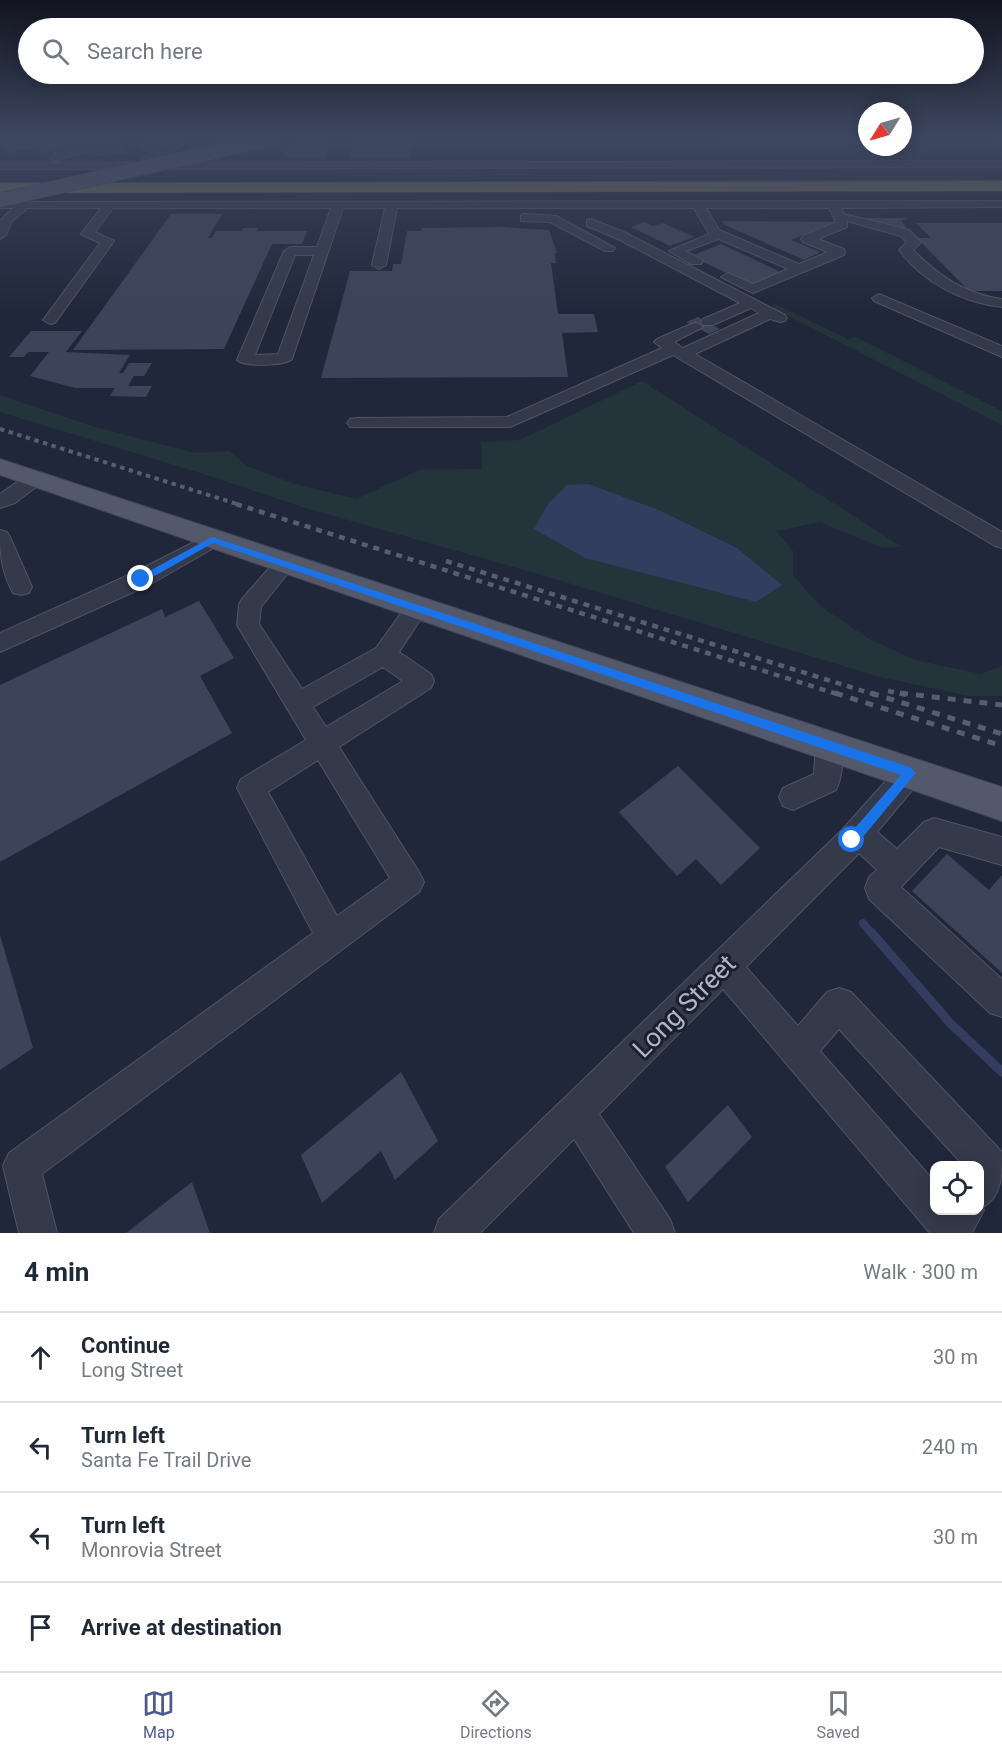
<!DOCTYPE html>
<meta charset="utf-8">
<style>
body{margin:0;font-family:Roboto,sans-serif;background:#f6f6f7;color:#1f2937}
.controls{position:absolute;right:18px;bottom:18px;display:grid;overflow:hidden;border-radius:12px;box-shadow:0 3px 15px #0003}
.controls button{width:54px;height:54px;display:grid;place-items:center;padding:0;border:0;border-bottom:2px solid #e0e1e3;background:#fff;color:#1f2937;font:30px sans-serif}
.compass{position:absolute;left:858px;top:102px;width:54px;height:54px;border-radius:50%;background:#fff;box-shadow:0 3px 15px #0003;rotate:233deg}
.stop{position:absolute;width:18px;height:18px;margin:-14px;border:4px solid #1a73e8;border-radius:50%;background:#fff}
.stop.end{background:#1a73e8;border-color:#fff;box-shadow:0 2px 6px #0008}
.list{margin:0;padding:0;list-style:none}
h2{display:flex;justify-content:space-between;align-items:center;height:78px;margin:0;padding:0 24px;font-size:26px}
h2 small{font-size:20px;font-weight:400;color:#747a83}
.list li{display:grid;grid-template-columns:39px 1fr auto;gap:18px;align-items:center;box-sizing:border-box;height:90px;padding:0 24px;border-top:2px solid #e0e1e3}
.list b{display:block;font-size:22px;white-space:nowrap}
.list p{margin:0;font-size:20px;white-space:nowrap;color:#747a83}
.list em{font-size:20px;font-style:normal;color:#747a83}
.icon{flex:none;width:33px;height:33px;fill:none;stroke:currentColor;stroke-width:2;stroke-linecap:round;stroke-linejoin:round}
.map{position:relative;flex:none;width:1002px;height:1233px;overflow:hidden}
.search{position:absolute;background:#fff;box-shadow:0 3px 15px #0003;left:18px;right:18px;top:18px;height:66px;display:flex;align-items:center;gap:15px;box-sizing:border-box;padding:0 21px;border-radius:33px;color:#747a83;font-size:22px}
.sheet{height:438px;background:#fff}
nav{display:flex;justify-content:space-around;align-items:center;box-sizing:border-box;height:84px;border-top:2px solid #e0e1e3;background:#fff;font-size:16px;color:#747a83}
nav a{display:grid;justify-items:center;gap:3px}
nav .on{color:#4c5b8e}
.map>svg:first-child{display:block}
.green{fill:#23343b}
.water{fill:#333d60}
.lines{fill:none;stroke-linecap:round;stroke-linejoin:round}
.stream-far1{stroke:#333d60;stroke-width:8}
.stream{stroke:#333d60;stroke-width:9}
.building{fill:#3d445a}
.minor-casing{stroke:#505465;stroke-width:2}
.major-casing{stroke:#3e4354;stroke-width:2}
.highway-casing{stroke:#3d4152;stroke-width:1}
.minor{fill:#353a4b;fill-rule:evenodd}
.major{fill:#53586b;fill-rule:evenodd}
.highway{fill:#716b52;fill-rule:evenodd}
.rail-far2{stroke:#575d72;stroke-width:4;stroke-dasharray:4.5 4.5;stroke-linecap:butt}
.rail-far1{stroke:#575d72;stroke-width:4.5;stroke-dasharray:6 6;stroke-linecap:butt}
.rail{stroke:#575d72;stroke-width:5;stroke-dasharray:8 8;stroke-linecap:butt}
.major-bridge-casing{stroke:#3e4354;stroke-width:15;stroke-linecap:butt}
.major-bridge{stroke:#53586b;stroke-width:14}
.route{fill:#1a73e8}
.labels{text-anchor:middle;stroke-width:6;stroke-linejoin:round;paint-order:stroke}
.near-street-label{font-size:26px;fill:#b0b4c7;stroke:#1a1f2f}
</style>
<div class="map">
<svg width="1002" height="1233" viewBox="0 0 1002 1233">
<rect width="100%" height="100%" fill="#21273a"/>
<path class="green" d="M773 303 848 339 856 337 1002 411V425L773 308Z
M642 381 902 547H880L820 522 776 531 793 551V575L820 606 869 639 915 660 981 674 1002 666V696H968L880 677 538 574 302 507 207 475 0 412V395L95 427 195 453 229 451 247 466 295 484 356 499 419 470 482 469 481 442 520 440Z"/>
<path class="water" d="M589 484 661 511 737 548 782 585 756 602 585 558 534 529 548 504 567 485Z"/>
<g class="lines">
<path class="stream-far1" d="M863 923 872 934"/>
<path class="stream" d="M871 932 950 1023 1002 1072"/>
</g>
<path class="building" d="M0 138H95L99 141 43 153 38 147 9 153 3 147H0Z
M356 139H413L409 157H349Z
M291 143H330L325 157H283Z
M171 214H222L208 238H212L216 231H242L243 228H258L257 231H307L302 244H272L224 349 73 350Z
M861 218H907L901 221 907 228H892Z
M722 221 835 222 791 240 820 252 804 260 725 225Z
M644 222 653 226 663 223 694 237 670 246 631 227Z
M916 223H1002V291H969L917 238H931Z
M502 227 549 230 557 253H555L556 263H551L558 314H594L598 332 562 333 568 377 321 378 350 271H392L393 264H401L407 231H421L422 228Z
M721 244 781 272 751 285 691 256Z
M698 317 720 329 709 334 686 322Z
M31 331H82L66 352 130 355 119 373H123L129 363H152L144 376H134L128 386H152L146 397 110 396 115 388H75L30 376 49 352H28L24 357H9Z
M199 601 234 658 200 676 232 733 0 862V685L162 609 165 617Z
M678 766 760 848 721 885 696 859 677 876 619 812Z
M947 854 989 890 1002 875V973L912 891Z
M0 935 33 1048 0 1070Z
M401 1072 438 1141 395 1180 381 1151 322 1203 301 1155Z
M728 1105 752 1137 688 1202 665 1167Z
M192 1182 210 1233H126Z"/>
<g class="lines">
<defs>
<path id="minor" d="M162 138 180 140 182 145 159 155 152 163 1002 161V167L0 169V163H140L149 153 143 147 145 143ZM162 144 169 145 156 149 154 147Z
M718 138H867V142L723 141Z
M995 138H1002V142Z
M113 141 125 149V153L93 154C82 149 66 158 55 162L50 159 56 153Z
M1002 201V207L841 208 844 214 909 230 921 242 913 250C939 276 965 294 1002 299V307C961 302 924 283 899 250L907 242 901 236 847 221V227L818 239 844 249 845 252 844 255 753 293 721 277 728 273 753 284 788 269 719 239 686 251 703 261 701 264H691L669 251 709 234 694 208H397L386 265 379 269 372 265 385 208H343L292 359C285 366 244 367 237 360L284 251 290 247H317L331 208H113L95 232 114 241 55 323 50 324 43 320 100 243 81 234 101 208H28L12 221 6 235 0 239V221L13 208H0V202ZM706 208H829L836 222 803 236 801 239 803 242 828 252 799 264 719 230ZM295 255H314L278 354 255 355Z
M525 214 556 216 615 248 613 251H605L550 222 521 221V215Z
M591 219 626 233 785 315 787 318 785 321 780 322 770 319 695 354 1002 532V548L995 546 673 355 510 427H350L347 423 350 419 356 418 507 417 662 348 654 342 657 339 691 324 696 323 703 327 674 342 683 348 759 313 751 308 713 325H703L701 322 703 319 740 303 618 239 587 226V220Z
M879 294 1002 346V357L874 301 872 298Z
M34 473 41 475 43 479 41 483 15 503 0 508V494L27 475Z
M0 530 7 532 10 537 32 587 29 593 21 595 13 593C1 570 0 555 0 530Z
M212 533 219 535 222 540 219 545 149 585 0 652V633L133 573Z
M284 556 291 559 295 564 261 607 259 624 302 689 376 648 409 602 417 599 425 602 428 608 399 652 431 674 434 681 431 688 339 747 419 872 424 882 419 892 42 1174 57 1233H19L3 1166 9 1153 313 933 237 788 241 779 306 740 237 625 239 605 242 599 277 559ZM383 667 403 681 326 727 313 707ZM318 760 390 878 337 916 268 792Z
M829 734 838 738C845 752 843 775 836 790L793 810 783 806 779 797 783 788 814 774 816 746 820 738Z
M910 761 919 764 923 773 919 782 877 832 897 849 924 822 934 818 1002 837V865L939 847 901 887 1002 979V1017L990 1013 869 899 865 888 869 877 877 870 859 853 746 967 798 1026 827 992 839 988 851 992 1002 1152C1002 1175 1002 1197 983 1207L984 1210 972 1233H930L723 989 599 1114 670 1219 675 1233H634L574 1139 480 1233H434L439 1219 842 830 901 764ZM839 1029 964 1166H980V1210H934V1181L820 1051Z"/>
<path id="major" d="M0 459 1002 787V821L0 475Z"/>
<path id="highway" d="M1002 181V191L0 193V183Z"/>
</defs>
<use href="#minor" class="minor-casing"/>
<use href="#major" class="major-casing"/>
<use href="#highway" class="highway-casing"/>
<use href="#minor" class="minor"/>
<use href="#major" class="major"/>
<use href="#highway" class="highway"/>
<path class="rail-far2" d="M0 429 240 505"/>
<path class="rail-far1" d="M236 504 840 695
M446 561 876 695
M888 691 907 695"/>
<path class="rail" d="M835 693 1002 746
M871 693 1002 734
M900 693 1002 705"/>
<defs>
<path id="major-bridge" d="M0 200 275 138"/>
</defs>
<use href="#major-bridge" class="major-bridge-casing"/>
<use href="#major-bridge" class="major-bridge"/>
</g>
<linearGradient id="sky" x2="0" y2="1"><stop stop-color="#121520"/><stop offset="0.44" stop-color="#3d4760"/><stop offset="1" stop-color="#3d4760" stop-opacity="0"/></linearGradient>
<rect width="1002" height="311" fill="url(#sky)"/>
<path class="route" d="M212 537 910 767 916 773 857 844 852 846 846 840 848 836 901 775 213 543 144 582H138V577Z"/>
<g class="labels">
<g class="near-street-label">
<text transform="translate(684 1006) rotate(-45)" y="9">Long Street</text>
</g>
</g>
</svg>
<div class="controls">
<button><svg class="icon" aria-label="locate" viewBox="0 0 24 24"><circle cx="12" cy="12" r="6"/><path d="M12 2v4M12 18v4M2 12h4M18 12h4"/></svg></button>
</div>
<svg class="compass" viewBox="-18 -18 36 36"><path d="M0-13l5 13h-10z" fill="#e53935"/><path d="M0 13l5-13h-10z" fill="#747a83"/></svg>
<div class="stop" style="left:852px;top:840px"></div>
<div class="stop end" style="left:141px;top:579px"></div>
<div class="search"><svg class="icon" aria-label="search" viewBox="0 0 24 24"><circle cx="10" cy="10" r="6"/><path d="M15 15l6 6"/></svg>Search here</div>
</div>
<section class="sheet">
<h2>4 min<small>Walk · 300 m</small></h2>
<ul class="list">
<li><svg class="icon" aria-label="ahead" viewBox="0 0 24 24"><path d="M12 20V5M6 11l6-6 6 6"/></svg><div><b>Continue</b><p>Long Street</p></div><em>30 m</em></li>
<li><svg class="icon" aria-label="left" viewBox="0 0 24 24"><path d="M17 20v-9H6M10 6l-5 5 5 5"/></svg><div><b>Turn left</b><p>Santa Fe Trail Drive</p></div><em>240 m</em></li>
<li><svg class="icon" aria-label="left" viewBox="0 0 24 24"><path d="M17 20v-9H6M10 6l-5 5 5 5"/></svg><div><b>Turn left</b><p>Monrovia Street</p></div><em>30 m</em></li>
<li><svg class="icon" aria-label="arrive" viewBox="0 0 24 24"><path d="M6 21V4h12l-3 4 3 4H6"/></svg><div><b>Arrive at destination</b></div></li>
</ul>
</section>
<nav>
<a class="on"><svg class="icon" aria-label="map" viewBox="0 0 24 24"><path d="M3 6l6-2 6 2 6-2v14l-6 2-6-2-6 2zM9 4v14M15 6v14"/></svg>Map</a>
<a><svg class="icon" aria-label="directions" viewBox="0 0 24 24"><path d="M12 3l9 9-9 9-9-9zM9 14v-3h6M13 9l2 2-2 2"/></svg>Directions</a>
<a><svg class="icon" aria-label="saved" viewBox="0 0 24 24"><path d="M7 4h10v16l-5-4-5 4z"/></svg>Saved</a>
</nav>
